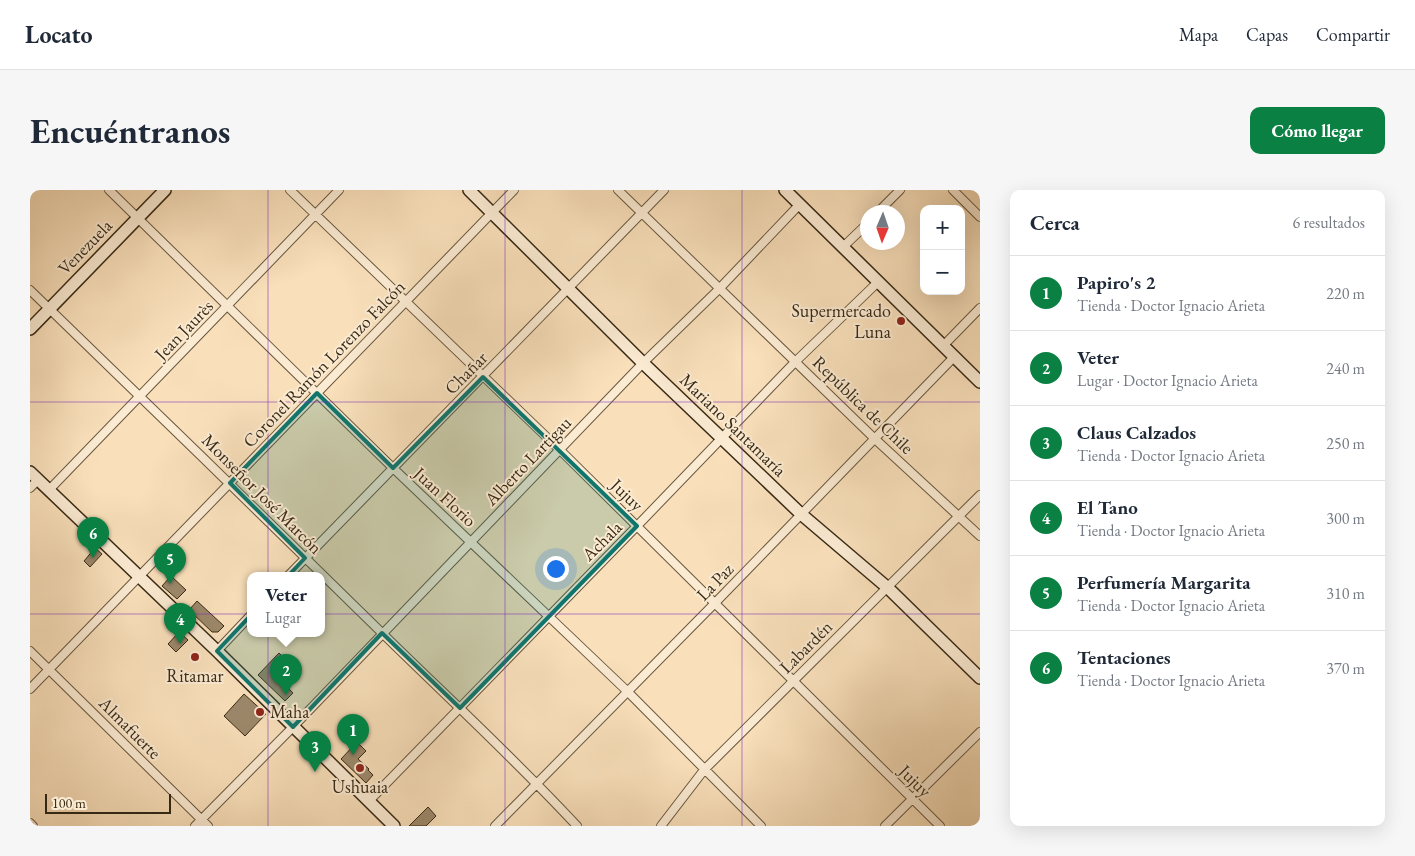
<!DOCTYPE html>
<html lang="es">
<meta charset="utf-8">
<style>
body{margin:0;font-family:"EB Garamond",serif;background:#f6f6f7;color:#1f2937}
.controls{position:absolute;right:15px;top:15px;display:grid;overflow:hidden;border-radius:10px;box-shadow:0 5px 20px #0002}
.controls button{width:45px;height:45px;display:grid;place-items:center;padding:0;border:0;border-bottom:1px solid #e0e1e3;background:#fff;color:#1f2937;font:25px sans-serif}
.compass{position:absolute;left:830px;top:15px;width:45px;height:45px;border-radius:50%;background:#fff;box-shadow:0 5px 20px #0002;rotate:182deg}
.scale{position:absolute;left:15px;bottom:12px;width:126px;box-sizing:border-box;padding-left:5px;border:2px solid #382914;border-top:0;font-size:14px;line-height:18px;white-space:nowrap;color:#382914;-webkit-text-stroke:4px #fbebd3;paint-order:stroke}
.you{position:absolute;left:525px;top:378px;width:18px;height:18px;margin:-12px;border:4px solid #fff;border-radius:50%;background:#1a73e8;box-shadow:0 0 0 8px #1a73e833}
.badge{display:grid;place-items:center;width:32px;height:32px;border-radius:50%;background:#0b8043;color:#fff;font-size:16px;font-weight:700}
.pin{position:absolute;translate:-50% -41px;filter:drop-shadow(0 1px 2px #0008)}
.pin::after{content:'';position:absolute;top:26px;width:18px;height:15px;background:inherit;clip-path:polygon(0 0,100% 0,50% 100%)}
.popup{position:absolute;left:217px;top:382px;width:78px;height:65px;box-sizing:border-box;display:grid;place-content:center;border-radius:10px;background:#fff;filter:drop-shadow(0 1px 4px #0005);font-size:16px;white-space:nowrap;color:#747a83}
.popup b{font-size:19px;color:#1f2937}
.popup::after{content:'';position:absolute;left:50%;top:100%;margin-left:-10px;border:10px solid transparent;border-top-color:#fff}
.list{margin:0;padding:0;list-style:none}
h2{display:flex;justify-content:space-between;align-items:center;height:65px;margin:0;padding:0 20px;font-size:21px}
h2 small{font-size:16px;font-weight:400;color:#747a83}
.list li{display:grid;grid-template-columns:32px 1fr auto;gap:15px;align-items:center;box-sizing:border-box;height:75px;padding:0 20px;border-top:1px solid #e0e1e3}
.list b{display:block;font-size:19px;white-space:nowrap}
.list p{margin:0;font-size:16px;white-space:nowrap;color:#747a83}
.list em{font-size:16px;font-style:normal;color:#747a83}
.map{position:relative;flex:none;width:950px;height:636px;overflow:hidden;border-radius:10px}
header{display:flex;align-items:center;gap:30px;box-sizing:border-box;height:70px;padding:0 25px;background:#fff;border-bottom:1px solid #e0e1e3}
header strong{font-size:24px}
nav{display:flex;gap:28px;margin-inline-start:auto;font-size:18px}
.intro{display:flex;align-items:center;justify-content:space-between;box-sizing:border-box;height:120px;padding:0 30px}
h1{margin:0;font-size:35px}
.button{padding:12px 22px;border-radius:10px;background:#0b8043;color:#fff;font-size:18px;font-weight:700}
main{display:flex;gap:30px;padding:0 30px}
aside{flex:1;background:#fff;border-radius:10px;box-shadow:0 5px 20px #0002}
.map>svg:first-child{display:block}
.building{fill:#9c886b;stroke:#382914}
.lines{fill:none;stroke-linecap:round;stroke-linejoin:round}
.street-casing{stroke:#68573e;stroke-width:10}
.secondary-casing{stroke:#382914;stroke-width:14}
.street{stroke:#fbebd3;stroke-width:8}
.secondary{stroke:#fbebd3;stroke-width:11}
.marked{fill:#0f766e;fill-opacity:0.2;stroke:#0f766e;stroke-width:4;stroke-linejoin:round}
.grid{fill:none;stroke:#7b2cbf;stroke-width:1;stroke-opacity:0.55}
.poi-dot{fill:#8f2418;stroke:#fbebd3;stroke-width:2}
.labels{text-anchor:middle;stroke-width:4;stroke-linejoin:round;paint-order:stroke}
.street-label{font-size:18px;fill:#382914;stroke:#fbebd3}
.poi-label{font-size:18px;fill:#382914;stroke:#fbebd3}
</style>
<header>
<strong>Locato</strong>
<nav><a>Mapa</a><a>Capas</a><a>Compartir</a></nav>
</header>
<div class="intro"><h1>Encuéntranos</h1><a class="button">Cómo llegar</a></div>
<main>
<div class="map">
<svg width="950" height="636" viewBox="0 0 950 636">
<rect width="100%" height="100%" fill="#f9e0bb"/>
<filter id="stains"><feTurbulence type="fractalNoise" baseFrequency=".004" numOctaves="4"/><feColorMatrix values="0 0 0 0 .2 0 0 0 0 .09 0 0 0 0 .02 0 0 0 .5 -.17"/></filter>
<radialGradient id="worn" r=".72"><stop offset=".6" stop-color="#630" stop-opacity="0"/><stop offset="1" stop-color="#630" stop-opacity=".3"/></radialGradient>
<path class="building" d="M65 358 72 364 60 377 54 371Z
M141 386 156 400 147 409 132 396Z
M167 411 194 436 188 442H182L159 420Z
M149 442 158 450 146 462 138 454Z
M249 463 266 480 253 493 263 503 255 511 228 485Z
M214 504 236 524 215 546 194 526Z
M327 552 336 561 328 569 339 579 338 580 343 585 336 593 311 569Z
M398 617 406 626 396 636H379Z"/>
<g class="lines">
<defs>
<path id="street" d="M79 0 363 278 597 501 731 636
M260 0 530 260 910 636
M588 0 845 249 950 346
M923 0 950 27
M848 22 870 0
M813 57 838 33
M0 100C117 213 234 327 350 441 416 506 484 568 547 636
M913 156 950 118
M0 298 8 290
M19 300 309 0
M258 386 634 0
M0 461 178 636
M187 461 221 425
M0 499 484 0
M339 611 607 336 765 172 848 92
M0 633 3 636
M165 636 263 537 613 173 689 99 770 14
M465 636 685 413 924 167
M631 636 674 580 950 305
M855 636 950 542"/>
<path id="secondary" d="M439 0 613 173 771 324 858 398 950 488
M755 0 950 192
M0 139 135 0
M0 282 187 461 364 636"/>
</defs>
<use href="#street" class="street-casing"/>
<use href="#secondary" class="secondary-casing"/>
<use href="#street" class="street"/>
<use href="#secondary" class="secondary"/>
</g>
<path class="marked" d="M453 187 607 336 430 518 352 443 263 537 187 461 275 368 200 293 287 203 363 278Z"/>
<path class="grid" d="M238 0V636M475 0V636M712 0V636M0 212H950M0 424H950"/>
<g class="poi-dot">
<circle cx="871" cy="131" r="5"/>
<circle cx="165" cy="467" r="5"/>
<circle cx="230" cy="522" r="5"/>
<circle cx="330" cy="578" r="5"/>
</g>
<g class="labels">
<g class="street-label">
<text transform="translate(55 57) rotate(-46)" y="6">Venezuela</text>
<text transform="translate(154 140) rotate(-46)" y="6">Jean Jaurès</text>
<text transform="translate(294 174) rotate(-46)" y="6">Coronel Ramón Lorenzo Falcón</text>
<text transform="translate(436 183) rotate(-45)" y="6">Chañar</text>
<text transform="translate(833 215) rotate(44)" y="6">República de Chile</text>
<text transform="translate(703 235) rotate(44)" y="6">Mariano Santamaría</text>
<text transform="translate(498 271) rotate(-46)" y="6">Alberto Lartigau</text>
<text transform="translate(232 304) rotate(45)" y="6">Monseñor José Marcón</text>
<text transform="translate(597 305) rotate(44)" y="6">Jujuy</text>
<text transform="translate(415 307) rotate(43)" y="6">Juan Florio</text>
<text transform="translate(572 351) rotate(-45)" y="6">Achala</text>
<text transform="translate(685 392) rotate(-46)" y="6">La Paz</text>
<text transform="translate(776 457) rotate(-45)" y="6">Labardén</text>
<text transform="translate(100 538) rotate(45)" y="6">Almafuerte</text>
<text transform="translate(885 591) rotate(45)" y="6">Jujuy</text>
</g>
<g class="poi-label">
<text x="861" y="127" text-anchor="end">Supermercado<tspan x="861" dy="21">Luna</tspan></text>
<text x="165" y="492">Ritamar</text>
<text x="240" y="528" text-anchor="start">Maha</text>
<text x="330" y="603">Ushuaia</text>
</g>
</g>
<rect width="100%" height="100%" filter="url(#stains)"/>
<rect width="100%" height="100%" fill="url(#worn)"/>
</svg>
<div class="controls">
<button>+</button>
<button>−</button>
</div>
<svg class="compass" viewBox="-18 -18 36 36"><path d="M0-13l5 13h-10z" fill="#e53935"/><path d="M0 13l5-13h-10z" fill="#747a83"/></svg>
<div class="scale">100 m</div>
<div class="you"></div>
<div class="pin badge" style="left:323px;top:565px">1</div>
<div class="pin badge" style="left:256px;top:505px">2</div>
<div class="popup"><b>Veter</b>Lugar</div>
<div class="pin badge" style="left:285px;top:582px">3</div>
<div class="pin badge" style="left:150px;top:454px">4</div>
<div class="pin badge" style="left:140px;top:394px">5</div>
<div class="pin badge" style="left:63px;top:368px">6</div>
</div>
<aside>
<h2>Cerca<small>6 resultados</small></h2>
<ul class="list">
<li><span class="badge">1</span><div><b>Papiro's 2</b><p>Tienda · Doctor Ignacio Arieta</p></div><em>220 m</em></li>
<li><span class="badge">2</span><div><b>Veter</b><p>Lugar · Doctor Ignacio Arieta</p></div><em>240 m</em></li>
<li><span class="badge">3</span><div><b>Claus Calzados</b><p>Tienda · Doctor Ignacio Arieta</p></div><em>250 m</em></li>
<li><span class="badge">4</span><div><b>El Tano</b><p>Tienda · Doctor Ignacio Arieta</p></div><em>300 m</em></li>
<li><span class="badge">5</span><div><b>Perfumería Margarita</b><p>Tienda · Doctor Ignacio Arieta</p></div><em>310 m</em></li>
<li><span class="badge">6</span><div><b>Tentaciones</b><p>Tienda · Doctor Ignacio Arieta</p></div><em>370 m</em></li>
</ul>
</aside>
</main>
